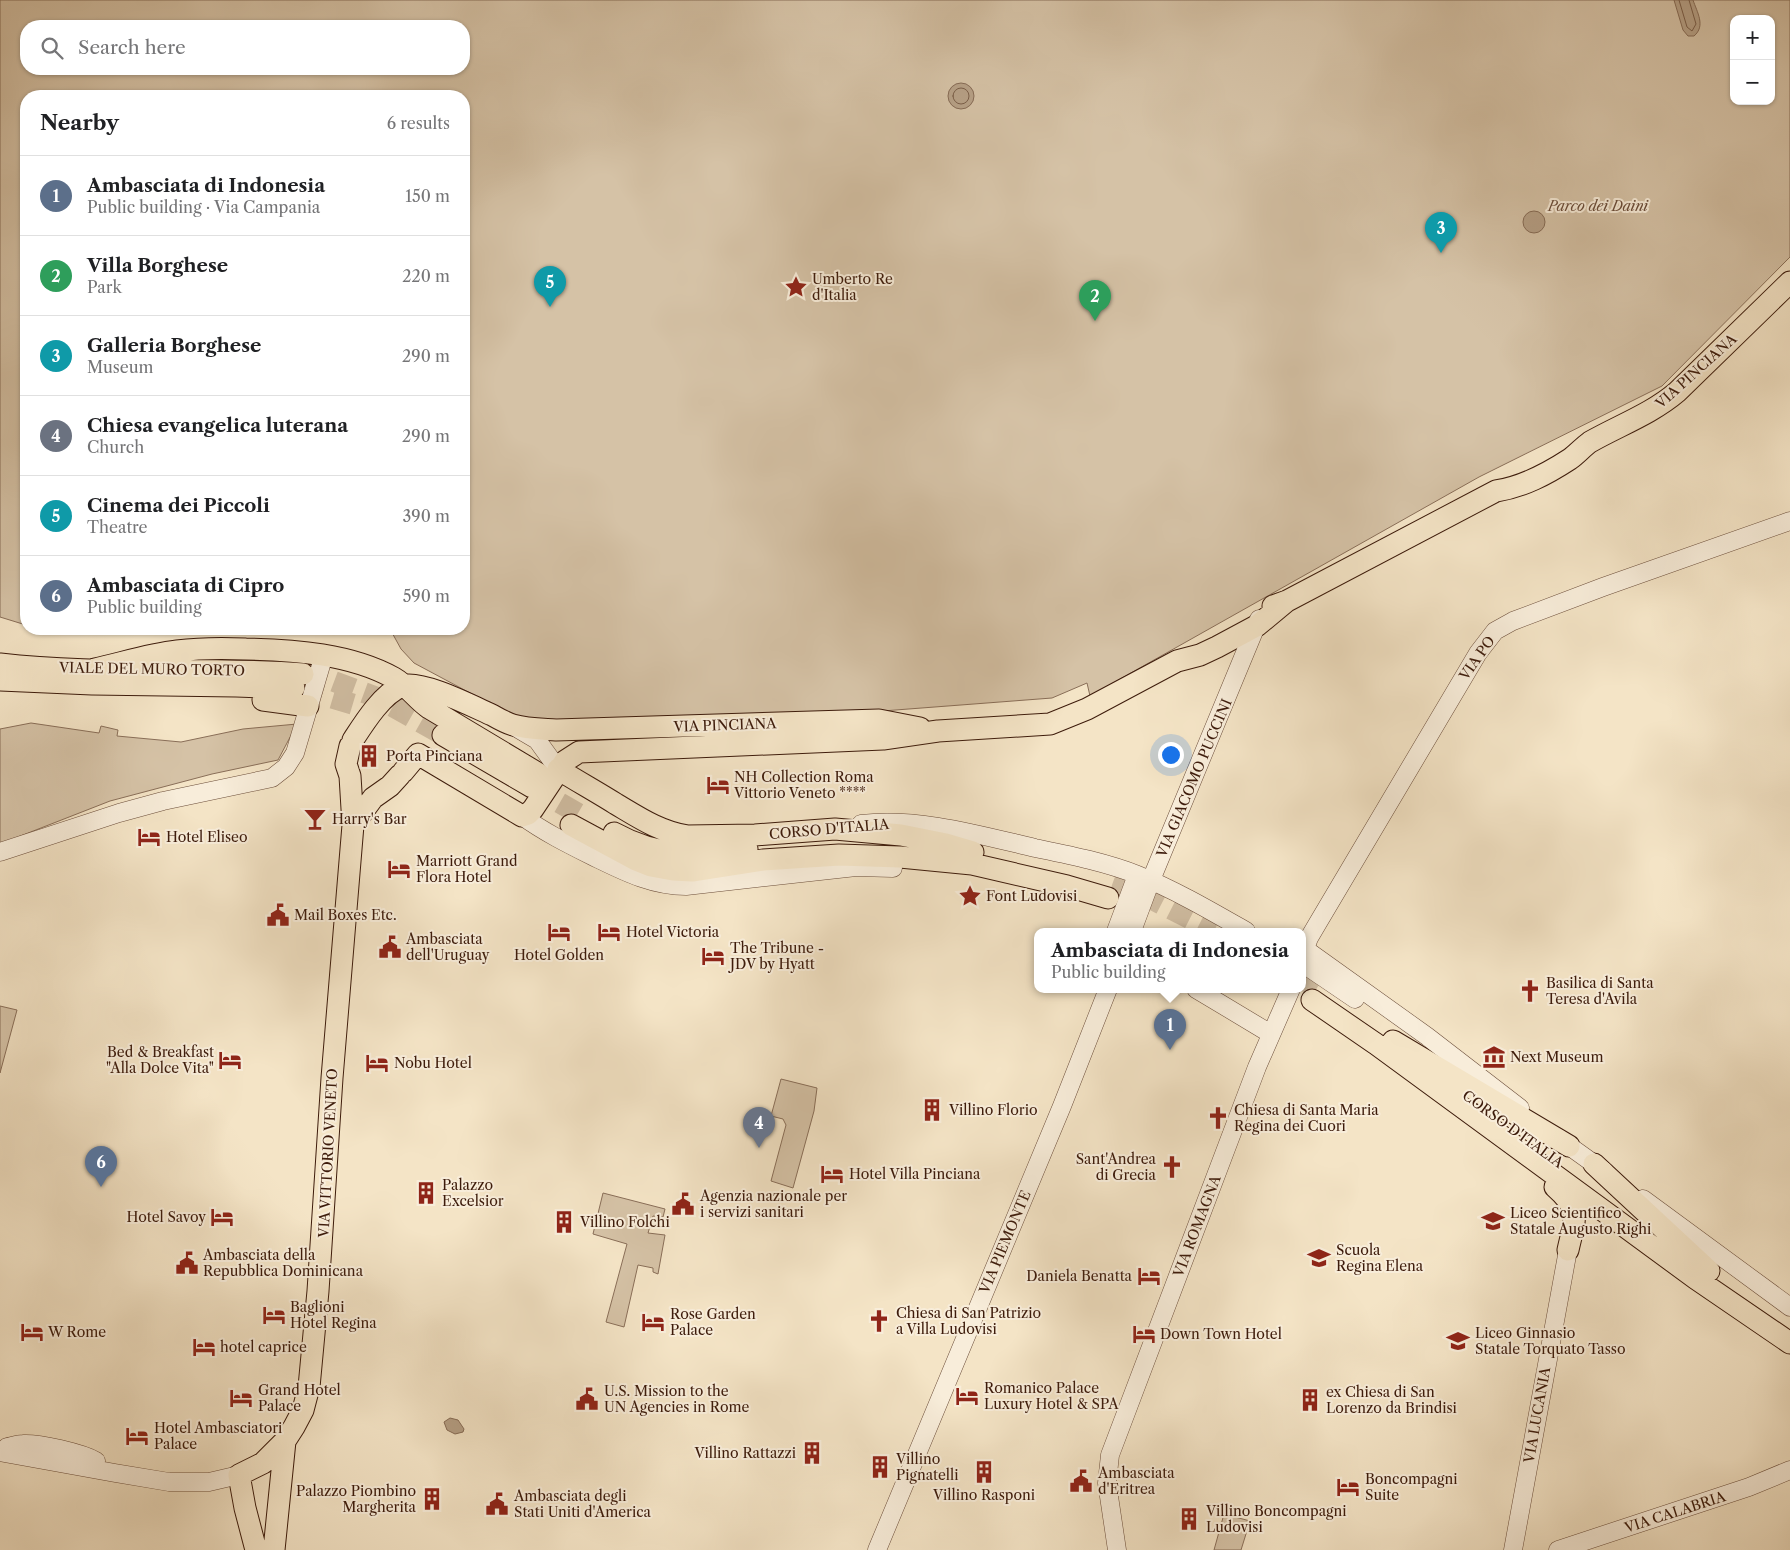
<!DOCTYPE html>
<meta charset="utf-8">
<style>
body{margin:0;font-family:"Libre Caslon Text",serif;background:#f2f2f2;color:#202124}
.controls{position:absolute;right:15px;top:15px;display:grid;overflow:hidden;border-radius:10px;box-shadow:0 1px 4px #0004}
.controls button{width:45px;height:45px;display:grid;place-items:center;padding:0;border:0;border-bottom:1px solid #e0e0e0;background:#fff;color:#202124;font:25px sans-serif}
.you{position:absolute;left:1170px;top:754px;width:18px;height:18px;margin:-12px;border:4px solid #fff;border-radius:50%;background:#1a73e8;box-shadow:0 0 0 8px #1a73e833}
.badge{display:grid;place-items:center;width:32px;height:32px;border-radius:50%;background:#0b8043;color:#fff;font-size:16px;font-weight:700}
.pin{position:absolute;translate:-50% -41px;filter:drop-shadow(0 1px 2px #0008)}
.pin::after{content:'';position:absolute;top:26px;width:18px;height:15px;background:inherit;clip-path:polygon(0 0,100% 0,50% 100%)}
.popup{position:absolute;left:1034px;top:928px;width:272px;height:65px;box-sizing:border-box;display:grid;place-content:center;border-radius:10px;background:#fff;filter:drop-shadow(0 1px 4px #0005);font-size:16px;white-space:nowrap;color:#757577}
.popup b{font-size:19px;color:#202124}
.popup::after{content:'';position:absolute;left:50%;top:100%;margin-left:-10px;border:10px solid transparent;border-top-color:#fff}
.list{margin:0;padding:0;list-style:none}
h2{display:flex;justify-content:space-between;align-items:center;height:65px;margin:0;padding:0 20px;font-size:21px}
h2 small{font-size:16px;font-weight:400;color:#757577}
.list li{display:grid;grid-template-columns:32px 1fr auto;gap:15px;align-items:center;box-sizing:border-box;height:80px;padding:0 20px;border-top:1px solid #e0e0e0}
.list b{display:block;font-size:19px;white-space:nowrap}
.list p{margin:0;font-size:16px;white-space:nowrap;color:#757577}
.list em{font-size:16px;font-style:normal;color:#757577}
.icon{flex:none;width:28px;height:28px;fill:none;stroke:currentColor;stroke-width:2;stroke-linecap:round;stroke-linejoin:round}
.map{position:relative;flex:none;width:1790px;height:1550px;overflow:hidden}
.search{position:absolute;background:#fff;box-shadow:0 1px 4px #0004;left:20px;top:20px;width:450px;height:55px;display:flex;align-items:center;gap:12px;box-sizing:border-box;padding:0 18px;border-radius:20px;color:#757577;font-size:19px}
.panel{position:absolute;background:#fff;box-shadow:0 1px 4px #0004;left:20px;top:90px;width:450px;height:545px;border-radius:20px}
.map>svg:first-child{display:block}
.green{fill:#d5c2a6;stroke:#896e58;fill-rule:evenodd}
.water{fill:#b6a086;stroke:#866b55}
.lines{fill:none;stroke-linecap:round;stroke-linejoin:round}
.shore{stroke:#7a5e48;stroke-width:1}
.major-tunnel{stroke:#cfbca1;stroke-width:21;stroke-dasharray:21 11;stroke-linecap:butt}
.minor-casing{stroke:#6b4d3a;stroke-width:19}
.major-casing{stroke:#3d1b0b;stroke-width:23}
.minor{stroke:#f8edda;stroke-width:18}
.major{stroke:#f4e4c6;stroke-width:21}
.labels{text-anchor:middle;stroke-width:4;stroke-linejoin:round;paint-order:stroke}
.park-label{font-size:14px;font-style:italic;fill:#6b4d3a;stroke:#f8edda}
.poi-label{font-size:14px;fill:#3d1b0b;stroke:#f8edda;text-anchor:start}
.street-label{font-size:14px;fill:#3d1b0b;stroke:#f8edda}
</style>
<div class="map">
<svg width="1790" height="1550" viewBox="0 0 1790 1550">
<rect width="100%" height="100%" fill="#f4e4c6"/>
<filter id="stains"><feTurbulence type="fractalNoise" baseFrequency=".004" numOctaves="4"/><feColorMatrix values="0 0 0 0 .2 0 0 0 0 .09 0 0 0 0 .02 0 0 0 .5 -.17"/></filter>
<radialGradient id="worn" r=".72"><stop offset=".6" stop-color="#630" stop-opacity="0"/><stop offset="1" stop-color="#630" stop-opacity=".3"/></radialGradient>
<path class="green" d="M0 0H1790V257L1662 386 1479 477 1090 696 1087 683 1052 698 674 727 528 724 414 663 401 649 390 629H464V96H26V625L0 617ZM1734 19H1771V101H1734ZM26 26H464V69H26Z
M39 629H142C112 633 68 637 39 629Z
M31 723 99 733 101 726 118 730 117 736 181 742 243 729 297 724 278 760 212 774 110 801 0 844V729Z
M0 1006 17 1010 0 1073Z
M781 1079 817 1088 814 1111 793 1188 771 1181 786 1125 783 1119 771 1116Z
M603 1193 665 1209 663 1217 653 1216 648 1233 665 1235 658 1274 653 1272V1268L638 1265 624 1327 606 1322 627 1244 593 1234Z
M1224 1514 1250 1521 1241 1550H1214Z"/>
<path class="water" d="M1674 0H1693C1697 12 1706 26 1694 36H1688L1683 30Z
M948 96a13 13 0 1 1 26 0a13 13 0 1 1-26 0Z
M1523 222a11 11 0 1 1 22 0a11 11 0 1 1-22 0Z
M450 1418 458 1420 464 1429 463 1432 455 1434 447 1430 444 1422Z"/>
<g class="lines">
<path class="shore" d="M1679 0 1687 27 1692 31 1696 24 1689 0
M953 96a8 8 0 1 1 16 0a8 8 0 1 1-16 0Z"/>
<path class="major-tunnel" d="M303 674 330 680 376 697 443 735
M302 689 359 706
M532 787 579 814
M1112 885 1151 899 1214 931
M1302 979 1317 988"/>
<defs>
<path id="minor" d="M515 727 537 740 558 769
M522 816C544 832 568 844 592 856 623 871 651 886 686 886L856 867 893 868
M861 824C917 817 980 835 1035 848 1069 855 1105 862 1138 875 1175 890 1211 911 1246 931
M0 852 119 813 163 801 272 778 286 767 295 753 324 655
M1116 931 1137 875
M1132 931 1151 880 1259 619
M1305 949 1428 1037 1520 1108
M1302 957 1309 938 1319 921 1478 653 1495 631 1513 621 1603 587 1790 521
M1302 963 1355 999
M1196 989 1271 1034
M1558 1138 1604 1171
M1643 1199 1790 1307
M7 1447C12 1446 18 1444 23 1444 39 1443 82 1453 96 1461
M0 1452 115 1473 169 1482H209L239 1475
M877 1550 1062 1106 1108 989
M1117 1550 1107 1483 1110 1455 1257 1067 1291 989
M1513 1550 1568 1250
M1558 1550 1749 1487 1790 1470"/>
<path id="major" d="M1273 606 1287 601 1496 491C1523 487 1547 474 1570 459 1577 454 1583 447 1590 442 1620 425 1651 414 1677 392L1790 282
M0 664C100 676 202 666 303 674
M95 669C122 663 150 654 177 651 200 648 223 648 246 649 295 650 351 654 394 678 408 686 416 699 429 708L539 774
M0 680 92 684 236 686 294 688
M263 700 308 706
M443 735 532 787
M353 740C364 723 382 694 402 686 420 679 474 707 492 715 499 719 506 723 513 725 527 729 542 729 556 730L879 720 920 728
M558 769C577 781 597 792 616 804 638 817 660 832 687 836L755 835 835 829 901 835 946 844 973 852
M403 772 418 754 522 816 528 814 533 809 565 761 579 752 883 739 938 731 1050 724 1087 709 1177 661 1200 655 1217 647 1258 625 1287 601
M353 825 373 798 390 786 400 775
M571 825 636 860 651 866 673 870 692 871 763 860 839 855 900 857 972 864 1067 886 1108 898
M614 833C661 859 695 855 747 849
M1312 1000 1376 1044 1695 1278 1790 1343
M1393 1041 1569 1146
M1594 1164 1709 1271
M1555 1187C1582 1211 1575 1218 1568 1250
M256 1550 245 1508 239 1475 263 1463 285 1441 294 1427 303 1410 309 1387 318 1291 332 1078 353 825 350 776 346 764 350 746
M274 1550 285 1441"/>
</defs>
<use href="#minor" class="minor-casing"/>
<use href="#major" class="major-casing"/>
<use href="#minor" class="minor"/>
<use href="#major" class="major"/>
</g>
<defs>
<symbol id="sight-bare" viewBox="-9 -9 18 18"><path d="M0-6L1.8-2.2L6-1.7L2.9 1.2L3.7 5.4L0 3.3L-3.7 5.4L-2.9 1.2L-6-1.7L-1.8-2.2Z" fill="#8f2418" stroke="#f8edda" stroke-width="2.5" paint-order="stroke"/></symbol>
<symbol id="building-bare" viewBox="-9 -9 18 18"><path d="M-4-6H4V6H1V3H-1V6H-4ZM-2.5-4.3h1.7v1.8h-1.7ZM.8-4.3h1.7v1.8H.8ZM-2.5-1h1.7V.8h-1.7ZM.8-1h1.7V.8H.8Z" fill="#8f2418" stroke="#f8edda" stroke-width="2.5" paint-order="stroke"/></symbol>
<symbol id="hotel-bare" viewBox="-9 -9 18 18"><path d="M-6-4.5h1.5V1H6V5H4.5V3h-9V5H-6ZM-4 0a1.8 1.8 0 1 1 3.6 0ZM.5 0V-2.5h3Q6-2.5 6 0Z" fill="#8f2418" stroke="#f8edda" stroke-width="2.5" paint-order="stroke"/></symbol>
<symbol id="bar-bare" viewBox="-9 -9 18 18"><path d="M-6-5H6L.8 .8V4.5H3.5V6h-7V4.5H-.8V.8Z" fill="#8f2418" stroke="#f8edda" stroke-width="2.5" paint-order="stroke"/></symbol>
<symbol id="civic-bare" viewBox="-9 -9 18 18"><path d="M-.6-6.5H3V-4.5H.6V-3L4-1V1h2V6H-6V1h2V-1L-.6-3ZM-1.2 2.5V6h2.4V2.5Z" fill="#8f2418" stroke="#f8edda" stroke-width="2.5" paint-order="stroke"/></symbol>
<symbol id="church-bare" viewBox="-9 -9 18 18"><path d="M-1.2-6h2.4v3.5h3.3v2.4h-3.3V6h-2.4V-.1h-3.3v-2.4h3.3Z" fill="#8f2418" stroke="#f8edda" stroke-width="2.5" paint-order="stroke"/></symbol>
<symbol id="museum-bare" viewBox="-9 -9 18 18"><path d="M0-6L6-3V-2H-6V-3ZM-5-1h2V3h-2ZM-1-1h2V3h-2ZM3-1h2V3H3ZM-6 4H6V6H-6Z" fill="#8f2418" stroke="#f8edda" stroke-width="2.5" paint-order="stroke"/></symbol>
<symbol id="school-bare" viewBox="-9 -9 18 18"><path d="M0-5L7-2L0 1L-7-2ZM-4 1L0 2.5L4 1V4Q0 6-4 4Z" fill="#8f2418" stroke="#f8edda" stroke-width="2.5" paint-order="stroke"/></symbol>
</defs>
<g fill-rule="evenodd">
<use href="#sight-bare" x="780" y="271" width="32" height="32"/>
<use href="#building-bare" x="353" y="740" width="32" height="32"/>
<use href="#hotel-bare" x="702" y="769" width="32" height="32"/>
<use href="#bar-bare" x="299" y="803" width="32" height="32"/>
<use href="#hotel-bare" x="133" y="821" width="32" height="32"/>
<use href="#hotel-bare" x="383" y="853" width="32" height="32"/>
<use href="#sight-bare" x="954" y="880" width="32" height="32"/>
<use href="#civic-bare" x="262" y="899" width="32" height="32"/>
<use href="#hotel-bare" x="543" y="916" width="32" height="32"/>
<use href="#hotel-bare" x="593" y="916" width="32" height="32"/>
<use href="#civic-bare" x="374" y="931" width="32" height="32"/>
<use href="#hotel-bare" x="697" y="940" width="32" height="32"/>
<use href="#church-bare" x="1514" y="975" width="32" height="32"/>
<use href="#museum-bare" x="1478" y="1041" width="32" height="32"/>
<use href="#hotel-bare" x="214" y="1044" width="32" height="32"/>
<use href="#hotel-bare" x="361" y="1047" width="32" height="32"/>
<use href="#building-bare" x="916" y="1094" width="32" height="32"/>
<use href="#church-bare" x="1202" y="1102" width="32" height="32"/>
<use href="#church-bare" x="1156" y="1151" width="32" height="32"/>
<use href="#hotel-bare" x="816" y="1158" width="32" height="32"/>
<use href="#building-bare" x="410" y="1177" width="32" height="32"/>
<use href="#civic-bare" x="667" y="1188" width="32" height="32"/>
<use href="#hotel-bare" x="206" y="1201" width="32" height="32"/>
<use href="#school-bare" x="1477" y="1205" width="32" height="32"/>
<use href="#building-bare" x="548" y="1206" width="32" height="32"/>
<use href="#school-bare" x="1303" y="1242" width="32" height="32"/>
<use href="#civic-bare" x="171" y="1247" width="32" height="32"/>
<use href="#hotel-bare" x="1133" y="1260" width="32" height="32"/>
<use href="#hotel-bare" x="258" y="1299" width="32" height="32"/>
<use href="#church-bare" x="863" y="1305" width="32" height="32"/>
<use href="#hotel-bare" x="637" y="1306" width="32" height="32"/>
<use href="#hotel-bare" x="16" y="1316" width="32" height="32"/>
<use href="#hotel-bare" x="1128" y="1318" width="32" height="32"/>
<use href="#school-bare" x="1442" y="1325" width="32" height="32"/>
<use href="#hotel-bare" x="188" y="1331" width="32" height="32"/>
<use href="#hotel-bare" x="951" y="1380" width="32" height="32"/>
<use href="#hotel-bare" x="225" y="1382" width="32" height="32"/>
<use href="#civic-bare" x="571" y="1383" width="32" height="32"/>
<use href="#building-bare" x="1294" y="1384" width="32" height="32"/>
<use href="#hotel-bare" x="121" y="1420" width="32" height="32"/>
<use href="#building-bare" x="796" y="1437" width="32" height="32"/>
<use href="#building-bare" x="864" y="1451" width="32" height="32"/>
<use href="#building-bare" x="968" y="1456" width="32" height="32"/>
<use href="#civic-bare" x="1065" y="1465" width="32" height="32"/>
<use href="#hotel-bare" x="1332" y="1471" width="32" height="32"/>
<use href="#building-bare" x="416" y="1483" width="32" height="32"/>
<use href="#civic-bare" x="481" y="1488" width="32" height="32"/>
<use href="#building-bare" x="1173" y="1503" width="32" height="32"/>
</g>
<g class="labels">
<g class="park-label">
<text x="1598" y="211">Parco dei Daini</text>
</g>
<g class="poi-label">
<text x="812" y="284">Umberto Re<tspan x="812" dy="16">d'Italia</tspan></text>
<text x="386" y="761">Porta Pinciana</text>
<text x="734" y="782">NH Collection Roma<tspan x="734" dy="16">Vittorio Veneto ****</tspan></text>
<text x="332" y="824">Harry's Bar</text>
<text x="166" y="842">Hotel Eliseo</text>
<text x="416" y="866">Marriott Grand<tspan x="416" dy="16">Flora Hotel</tspan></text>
<text x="986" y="901">Font Ludovisi</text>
<text x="294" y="920">Mail Boxes Etc.</text>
<text x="626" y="937">Hotel Victoria</text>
<text x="406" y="944">Ambasciata<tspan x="406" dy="16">dell'Uruguay</tspan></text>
<text x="730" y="953">The Tribune -<tspan x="730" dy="16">JDV by Hyatt</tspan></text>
<text x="559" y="960" text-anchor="middle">Hotel Golden</text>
<text x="1546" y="988">Basilica di Santa<tspan x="1546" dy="16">Teresa d'Avila</tspan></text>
<text x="214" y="1057" text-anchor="end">Bed &amp; Breakfast<tspan x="214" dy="16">"Alla Dolce Vita"</tspan></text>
<text x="1510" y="1062">Next Museum</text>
<text x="394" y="1068">Nobu Hotel</text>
<text x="949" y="1115">Villino Florio</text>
<text x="1234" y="1115">Chiesa di Santa Maria<tspan x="1234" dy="16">Regina dei Cuori</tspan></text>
<text x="1156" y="1164" text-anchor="end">Sant'Andrea<tspan x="1156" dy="16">di Grecia</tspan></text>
<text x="849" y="1179">Hotel Villa Pinciana</text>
<text x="442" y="1190">Palazzo<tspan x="442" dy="16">Excelsior</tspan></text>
<text x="700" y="1201">Agenzia nazionale per<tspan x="700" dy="16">i servizi sanitari</tspan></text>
<text x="1510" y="1218">Liceo Scientifico<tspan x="1510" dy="16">Statale Augusto Righi</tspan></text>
<text x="206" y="1222" text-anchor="end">Hotel Savoy</text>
<text x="580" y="1227">Villino Folchi</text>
<text x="1336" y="1255">Scuola<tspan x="1336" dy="16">Regina Elena</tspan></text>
<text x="203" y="1260">Ambasciata della<tspan x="203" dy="16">Repubblica Dominicana</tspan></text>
<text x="1132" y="1281" text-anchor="end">Daniela Benatta</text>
<text x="290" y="1312">Baglioni<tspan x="290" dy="16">Hotel Regina</tspan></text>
<text x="896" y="1318">Chiesa di San Patrizio<tspan x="896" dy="16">a Villa Ludovisi</tspan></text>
<text x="670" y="1319">Rose Garden<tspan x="670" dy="16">Palace</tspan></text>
<text x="48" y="1337">W Rome</text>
<text x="1475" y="1338">Liceo Ginnasio<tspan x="1475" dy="16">Statale Torquato Tasso</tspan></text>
<text x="1160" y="1339">Down Town Hotel</text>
<text x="220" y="1352">hotel caprice</text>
<text x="984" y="1393">Romanico Palace<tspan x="984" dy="16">Luxury Hotel &amp; SPA</tspan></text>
<text x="258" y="1395">Grand Hotel<tspan x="258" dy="16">Palace</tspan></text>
<text x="604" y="1396">U.S. Mission to the<tspan x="604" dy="16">UN Agencies in Rome</tspan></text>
<text x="1326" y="1397">ex Chiesa di San<tspan x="1326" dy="16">Lorenzo da Brindisi</tspan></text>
<text x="154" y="1433">Hotel Ambasciatori<tspan x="154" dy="16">Palace</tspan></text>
<text x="796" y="1458" text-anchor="end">Villino Rattazzi</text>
<text x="896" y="1464">Villino<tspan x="896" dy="16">Pignatelli</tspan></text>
<text x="1098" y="1478">Ambasciata<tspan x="1098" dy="16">d'Eritrea</tspan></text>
<text x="1365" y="1484">Boncompagni<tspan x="1365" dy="16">Suite</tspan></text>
<text x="416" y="1496" text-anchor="end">Palazzo Piombino<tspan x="416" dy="16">Margherita</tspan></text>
<text x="984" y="1500" text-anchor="middle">Villino Rasponi</text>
<text x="514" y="1501">Ambasciata degli<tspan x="514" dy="16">Stati Uniti d'America</tspan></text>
<text x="1206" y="1516">Villino Boncompagni<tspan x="1206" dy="16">Ludovisi</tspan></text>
</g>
<g class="street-label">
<text transform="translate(1696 371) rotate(-42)" y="5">VIA PINCIANA</text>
<text transform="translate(1477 658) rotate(-55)" y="5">VIA PO</text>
<text transform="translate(152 669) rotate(1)" y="5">VIALE DEL MURO TORTO</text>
<text transform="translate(725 725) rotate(-2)" y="5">VIA PINCIANA</text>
<text transform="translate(1194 778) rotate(-67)" y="5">VIA GIACOMO PUCCINI</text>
<text transform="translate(829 829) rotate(-5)" y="5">CORSO D'ITALIA</text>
<text transform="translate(1513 1129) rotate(36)" y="5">CORSO D'ITALIA</text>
<text transform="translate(328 1153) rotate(-87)" y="5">VIA VITTORIO VENETO</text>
<text transform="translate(1197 1226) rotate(-69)" y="5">VIA ROMAGNA</text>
<text transform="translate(1005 1242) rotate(-67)" y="5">VIA PIEMONTE</text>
<text transform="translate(1537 1415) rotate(-80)" y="5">VIA LUCANIA</text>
<text transform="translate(1675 1512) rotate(-18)" y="5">VIA CALABRIA</text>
</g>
</g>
<rect width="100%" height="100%" filter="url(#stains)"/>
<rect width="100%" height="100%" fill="url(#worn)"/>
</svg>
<div class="controls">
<button>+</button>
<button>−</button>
</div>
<div class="you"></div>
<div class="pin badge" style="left:1170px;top:1050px;background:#5c6f8a">1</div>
<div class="popup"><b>Ambasciata di Indonesia</b>Public building</div>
<div class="pin badge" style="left:1095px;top:321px;background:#2e9e5b">2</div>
<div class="pin badge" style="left:1441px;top:253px;background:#0f9aa8">3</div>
<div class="pin badge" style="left:759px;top:1148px;background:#6b7280">4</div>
<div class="pin badge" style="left:550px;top:307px;background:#0f9aa8">5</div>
<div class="pin badge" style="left:101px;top:1187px;background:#5c6f8a">6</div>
<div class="search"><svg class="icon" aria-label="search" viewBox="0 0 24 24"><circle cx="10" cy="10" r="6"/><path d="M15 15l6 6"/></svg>Search here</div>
<section class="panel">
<h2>Nearby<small>6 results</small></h2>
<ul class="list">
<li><span class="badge" style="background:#5c6f8a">1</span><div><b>Ambasciata di Indonesia</b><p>Public building · Via Campania</p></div><em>150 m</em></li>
<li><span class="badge" style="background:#2e9e5b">2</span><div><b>Villa Borghese</b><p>Park</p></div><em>220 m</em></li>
<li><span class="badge" style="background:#0f9aa8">3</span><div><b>Galleria Borghese</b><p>Museum</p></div><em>290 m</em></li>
<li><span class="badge" style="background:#6b7280">4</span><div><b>Chiesa evangelica luterana</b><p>Church</p></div><em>290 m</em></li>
<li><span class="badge" style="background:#0f9aa8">5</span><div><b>Cinema dei Piccoli</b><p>Theatre</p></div><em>390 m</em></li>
<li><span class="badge" style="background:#5c6f8a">6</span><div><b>Ambasciata di Cipro</b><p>Public building</p></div><em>590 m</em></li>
</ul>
</section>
</div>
